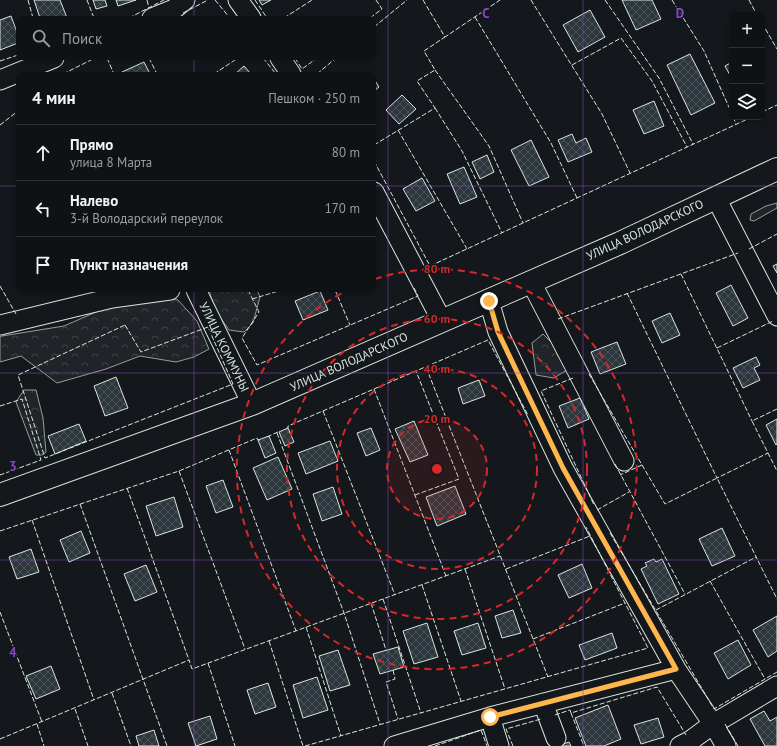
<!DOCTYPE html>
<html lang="ru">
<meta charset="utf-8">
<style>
body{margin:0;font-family:"PT Sans",sans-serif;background:#1d2022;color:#f1f3f6}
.controls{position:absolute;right:12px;top:12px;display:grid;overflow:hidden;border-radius:6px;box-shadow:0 2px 6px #0003}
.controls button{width:36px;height:36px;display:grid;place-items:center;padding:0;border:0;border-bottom:1px solid #2f3234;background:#0f1215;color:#f1f3f6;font:20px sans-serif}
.stop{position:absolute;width:12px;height:12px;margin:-9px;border:3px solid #ffb74d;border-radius:50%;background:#fff}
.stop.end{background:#ffb74d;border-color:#fff;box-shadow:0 1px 4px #0008}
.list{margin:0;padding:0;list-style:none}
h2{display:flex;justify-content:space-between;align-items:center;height:52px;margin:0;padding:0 16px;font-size:17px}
h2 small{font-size:13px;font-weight:400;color:#9b9ea0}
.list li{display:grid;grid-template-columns:26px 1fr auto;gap:12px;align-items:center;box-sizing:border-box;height:56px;padding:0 16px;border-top:1px solid #2f3234}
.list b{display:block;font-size:15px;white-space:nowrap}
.list p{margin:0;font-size:13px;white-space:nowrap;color:#9b9ea0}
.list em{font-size:13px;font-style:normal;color:#9b9ea0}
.icon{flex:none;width:22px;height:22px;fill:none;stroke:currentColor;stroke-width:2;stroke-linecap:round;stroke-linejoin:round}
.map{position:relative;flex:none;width:777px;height:746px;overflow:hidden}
.search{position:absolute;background:#0f1215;box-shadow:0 2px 6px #0003;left:16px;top:16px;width:360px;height:44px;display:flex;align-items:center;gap:10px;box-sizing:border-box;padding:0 14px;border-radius:6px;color:#9b9ea0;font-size:15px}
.panel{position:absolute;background:#0f1215;box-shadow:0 2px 6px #0003;left:16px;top:72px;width:360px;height:220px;border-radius:6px}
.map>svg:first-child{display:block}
.green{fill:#202428;stroke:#939e99}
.forest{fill:url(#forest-crowns);stroke:#939e99}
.building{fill:url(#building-cross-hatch);stroke:#d8e6dc}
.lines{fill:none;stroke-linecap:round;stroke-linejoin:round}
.minor-casing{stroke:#d8e6dc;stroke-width:21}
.major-casing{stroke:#d8e6dc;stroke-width:24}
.minor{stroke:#14181c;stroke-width:19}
.major{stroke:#14181c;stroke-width:22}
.fence{stroke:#d8e6dc;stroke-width:1;stroke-dasharray:5 2;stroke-linecap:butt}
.route{stroke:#ffb74d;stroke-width:5}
.grid{fill:none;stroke:#8948c3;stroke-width:1;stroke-opacity:0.55}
.ring{fill:none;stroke:#d62828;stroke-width:2;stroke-dasharray:7 5}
.labels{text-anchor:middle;stroke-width:3;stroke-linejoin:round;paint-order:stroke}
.street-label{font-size:12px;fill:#d8e6dc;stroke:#14181c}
.grid-label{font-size:13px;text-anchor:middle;font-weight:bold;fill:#8948c3;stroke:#14181c;stroke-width:3;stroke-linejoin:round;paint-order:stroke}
.centre{fill:#d62828;stroke:#14181c;stroke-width:2}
.ring-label{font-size:12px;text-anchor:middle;font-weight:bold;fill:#d62828;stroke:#14181c;stroke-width:3;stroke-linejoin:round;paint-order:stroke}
</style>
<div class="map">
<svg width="777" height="746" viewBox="0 0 777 746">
<defs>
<pattern id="forest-crowns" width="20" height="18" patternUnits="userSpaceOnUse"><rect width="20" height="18" fill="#202428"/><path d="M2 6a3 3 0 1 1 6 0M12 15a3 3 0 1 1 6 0" fill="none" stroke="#404447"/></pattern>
<pattern id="building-cross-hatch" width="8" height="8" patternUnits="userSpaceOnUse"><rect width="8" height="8" fill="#2c363c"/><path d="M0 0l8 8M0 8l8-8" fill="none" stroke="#4a5358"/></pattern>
</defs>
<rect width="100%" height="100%" fill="#14181c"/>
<path class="green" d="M777 203V208L754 221 750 220 751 214 766 206Z"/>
<path class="forest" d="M209 290H257L260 297 253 323 244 332 229 330 215 310Z
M177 299 197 321 209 349 194 357 176 362 140 356 106 369 57 383 21 356 0 362V337L2 336 64 326 112 305Z
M543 334 558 349 567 370 554 378 536 375 532 343Z
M24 390H36L43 418 46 452 42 455H36L16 402Z"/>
<path class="building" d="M34 0H60L67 18H40Z
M93 0H105L107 6 96 9Z
M116 0H136L118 6Z
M259 0H271L262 5Z
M622 0H652L661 19 636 30Z
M590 10 605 37 578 52 563 25Z
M11 16 18 35V43L0 50V20Z
M690 54 715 103 691 115 667 65Z
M144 62 150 74H123L122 72Z
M732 62V79L725 66Z
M244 66 251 74H235Z
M374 79 379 87 374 91Z
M402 95 416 109 399 124 386 110Z
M654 101 664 126 644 134 633 110Z
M572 134 576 143 586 138 592 152 568 162 558 140Z
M531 140 549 177 529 186 511 150Z
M487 155 494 172 480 179 472 162Z
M464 167 477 197 460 204 447 174Z
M422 178 435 201 416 211 403 189Z
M777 264V273L773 266Z
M731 285 748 318 733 326 716 293Z
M320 291 328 310 303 320 295 301Z
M670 313 680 335 662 343 652 321Z
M617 342 626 364 600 374 591 352Z
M756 357 760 365 754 368 760 380 743 388 733 368Z
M116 377 128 408 105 416 94 386Z
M479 380 485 396 463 404 458 388Z
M580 398 589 419 568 428 559 406Z
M777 419V444L776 445 766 425Z
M414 421 428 455 410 462 395 429Z
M79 424 86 441 55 454 48 436Z
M288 428 294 442 285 446 279 432Z
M371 428 380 450 366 456 357 433Z
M269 436 276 453 265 458 258 440Z
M330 441 338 461 306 474 298 453Z
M278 457 292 489 267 500 253 468Z
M223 480 233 507 216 513 206 486Z
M455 486 466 514 437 526 426 497Z
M333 487 342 514 322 521 313 494Z
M174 497 183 527 156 536 146 506Z
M722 528 735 556 712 566 699 539Z
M81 531 90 553 69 562 60 540Z
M31 549 39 572 17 579 9 557Z
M654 559 656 562 662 559 679 594 658 604 641 569 647 566 645 563Z
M582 564 592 588 569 598 558 575Z
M146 565 157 592 135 601 124 574Z
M513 610 521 633 502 638 495 616Z
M777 616V651L768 657 753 630Z
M427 623 438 657 414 664 403 631Z
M478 623 486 648 462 655 454 631Z
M612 633 617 648 585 660 579 645Z
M738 640 751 665 728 679 714 653Z
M398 647 404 667 380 674 373 654Z
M338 650 350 685 330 691 319 656Z
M51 666 60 689 36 699 26 676Z
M317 677 328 710 303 718 293 685Z
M268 683 276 707 255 714 247 690Z
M608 705 621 739 604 746H586L575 718Z
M764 711 770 721 777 717V746H765L750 719Z
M210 716 217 739 196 746 188 723Z
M658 718 664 737 641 744 634 725Z
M154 730 159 746H139L136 736Z
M569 742 571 746H558Z"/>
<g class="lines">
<defs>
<path id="minor" d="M238 0 251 18
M152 18 174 9 185 0
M280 58 291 74
M0 80 54 58
M374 192 442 321
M716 198 777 316
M531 282 624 461
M196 290 252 404
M489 301 498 332 563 468 676 669 713 724 726 746
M0 325 112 298 170 290
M543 703 556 738
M490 717 499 746
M394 746 490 717 676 669
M680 746 690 741 713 724 777 686"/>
<path id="major" d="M0 495 252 404 620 243 777 169"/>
</defs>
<use href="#minor" class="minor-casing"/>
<use href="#major" class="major-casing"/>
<use href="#minor" class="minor"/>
<use href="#major" class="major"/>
<path class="fence" d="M28 0 33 18
M87 0 94 18
M147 0 149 8
M215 0 230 18
M255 0 267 18
M423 0 445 37 500 0
M531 0 602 114 630 173
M605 0 659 78 693 144
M672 0 704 51 732 114
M749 0 757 15
M183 13 208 0
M475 17 551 143 577 198
M129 18 164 0
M284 18 312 0
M370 18 382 9 376 0
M762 23 777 49
M374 27 407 0
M107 58 114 74
M149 58 157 74
M263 58 276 74
M295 58 302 69 317 58
M0 61 18 55
M572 65 621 38 652 81 687 147
M435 70 489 146 523 223
M63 74 95 58
M214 74 238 58
M317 74 336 58
M435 108 462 151 502 233
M762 112 777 105
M733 117 736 124
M0 125 18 111
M398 130 467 249
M374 145 435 108 417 81 435 70 424 51 445 37
M374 161 430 266 752 117
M749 249 777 234
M681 274 752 421
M0 286 16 314
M248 290 259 312 242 338 257 365 418 296 414 288
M335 290 350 325
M627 293 717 478 768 453
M252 299 282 290
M558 319 738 253
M125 325 141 352 208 327 233 384 45 458 18 375Z
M717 348 773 321
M426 367 548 677
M589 374 642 465 620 475
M573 378 541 391 594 505
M374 389 446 576
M0 406 22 399 41 460 0 475
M777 409 752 421 777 471
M323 411 395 595
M286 429 288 428V426L488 340 528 415
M277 433 344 613 380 724
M267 437 280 431
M229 450 296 631
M615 464 685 594
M642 465 665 504 717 478 777 599
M179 471 245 649
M127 488 189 660
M415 495 459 479 416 371
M80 504 167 746
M597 510 629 492
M32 520 94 700
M0 531 179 471 257 438 258 440H260
M610 533 714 709 777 672
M465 569 505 689
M506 569 590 536
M710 581 765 679
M422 585 461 701
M383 599 421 713
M371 603 386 650
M656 610 756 557
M0 612 42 722
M306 627 341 736
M533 639 625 603
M269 641 303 746
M208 663 235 746
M393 670 395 679 386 682 398 719
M112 693 131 746
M75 709 88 746
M571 713 584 746
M555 715 570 710 571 713 657 687 686 735
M37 724 44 746
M725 724 738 746
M0 739 189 660 192 669 500 556
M305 746 648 648 586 527
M435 746 481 730 487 746
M513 746 506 729 541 719"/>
</g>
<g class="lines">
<path class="route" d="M489 301 498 332 563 468 676 669 490 717"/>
</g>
<path class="grid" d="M194 0V18M388 0V746M583 0V746M194 58V74M0 186H18M374 186H777M194 290V746M0 373H777M0 560H777"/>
<circle cx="437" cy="469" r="50" fill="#d62828" fill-opacity=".12"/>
<g class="ring">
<circle cx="437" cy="469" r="50"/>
<circle cx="437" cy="469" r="100"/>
<circle cx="437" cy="469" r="150"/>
<path d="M375 279A200 200 0 1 1 348 290"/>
</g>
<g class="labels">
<g class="street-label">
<text transform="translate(645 230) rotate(-25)" y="4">УЛИЦА ВОЛОДАРСКОГО</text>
<text transform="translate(224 347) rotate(64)" y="4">УЛИЦА КОММУНЫ</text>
<text transform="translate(349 362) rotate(-24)" y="4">УЛИЦА ВОЛОДАРСКОГО</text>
</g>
</g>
<g class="grid-label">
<text x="486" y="18">C</text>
<text x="680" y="18">D</text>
<text x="13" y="471">3</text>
<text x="13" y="657">4</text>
</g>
<circle cx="437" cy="469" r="6" class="centre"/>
<g class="ring-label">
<text x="437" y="273">80 m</text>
<text x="437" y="323">60 m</text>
<text x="437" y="373">40 m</text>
<text x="437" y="423">20 m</text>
</g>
</svg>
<div class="controls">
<button>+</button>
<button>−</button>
<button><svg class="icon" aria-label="layers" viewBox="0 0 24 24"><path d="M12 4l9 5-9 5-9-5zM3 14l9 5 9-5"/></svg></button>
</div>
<div class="stop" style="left:490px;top:717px"></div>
<div class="stop end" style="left:489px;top:301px"></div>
<div class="search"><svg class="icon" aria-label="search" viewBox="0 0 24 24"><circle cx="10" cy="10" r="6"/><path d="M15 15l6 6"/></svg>Поиск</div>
<section class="panel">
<h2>4 мин<small>Пешком · 250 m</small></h2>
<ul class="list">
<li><svg class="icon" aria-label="ahead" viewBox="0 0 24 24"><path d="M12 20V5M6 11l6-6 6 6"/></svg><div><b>Прямо</b><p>улица 8 Марта</p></div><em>80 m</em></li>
<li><svg class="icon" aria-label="left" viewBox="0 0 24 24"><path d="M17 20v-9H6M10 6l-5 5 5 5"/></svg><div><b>Налево</b><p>3-й Володарский переулок</p></div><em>170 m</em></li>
<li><svg class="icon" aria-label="arrive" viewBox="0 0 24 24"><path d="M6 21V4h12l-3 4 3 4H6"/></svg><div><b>Пункт назначения</b></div></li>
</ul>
</section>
</div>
